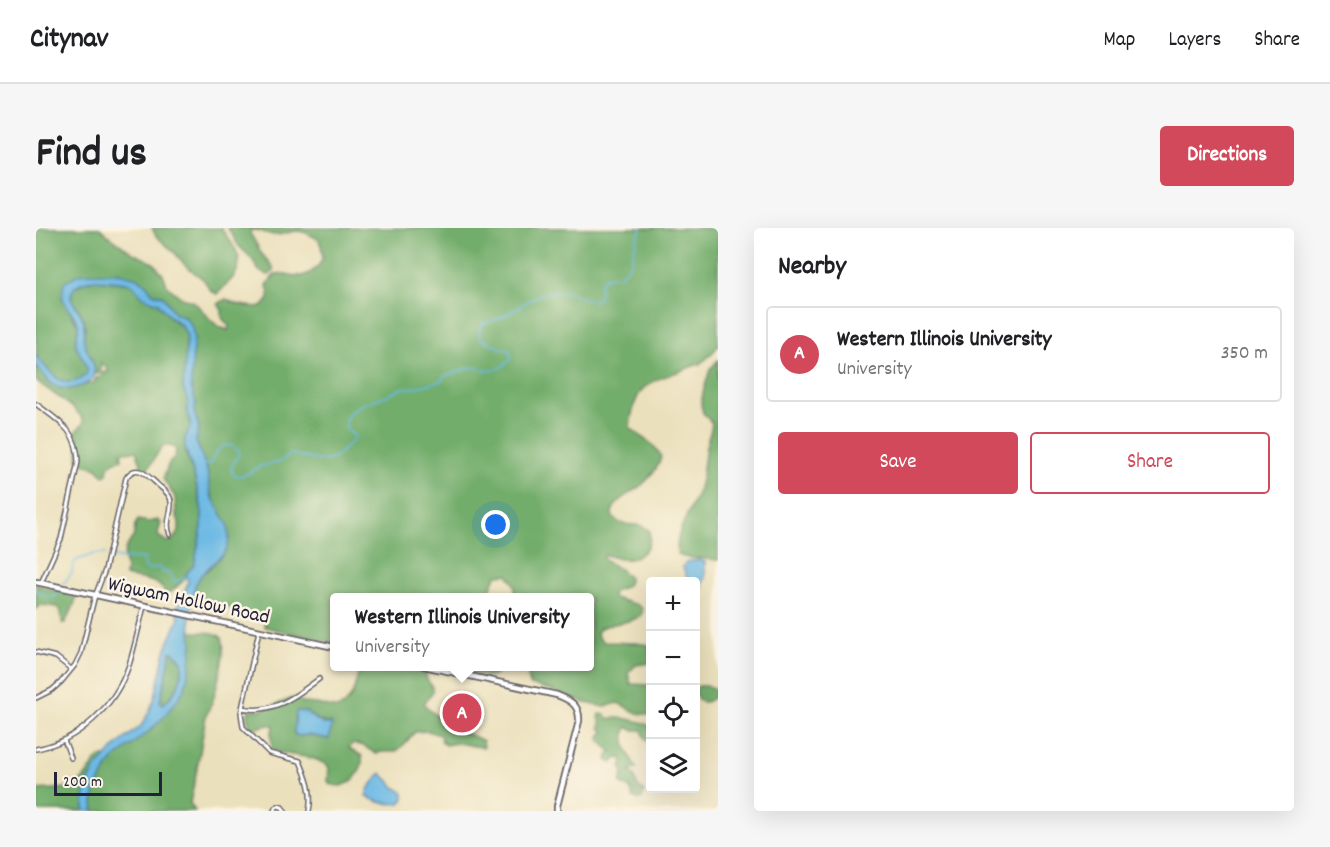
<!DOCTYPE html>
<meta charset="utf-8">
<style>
body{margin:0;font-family:Dekko,sans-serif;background:#f6f6f6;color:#202124}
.controls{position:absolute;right:18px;bottom:18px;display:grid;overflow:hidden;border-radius:6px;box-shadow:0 6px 24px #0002}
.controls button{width:54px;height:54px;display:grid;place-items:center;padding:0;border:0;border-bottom:2px solid #e0e0e0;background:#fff;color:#202124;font:30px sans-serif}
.scale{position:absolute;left:18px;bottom:15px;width:108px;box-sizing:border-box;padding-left:6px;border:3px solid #22223b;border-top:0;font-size:16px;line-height:21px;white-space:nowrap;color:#22223b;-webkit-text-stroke:4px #fcf5e5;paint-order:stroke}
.you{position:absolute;left:460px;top:297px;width:21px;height:21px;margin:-15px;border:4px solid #fff;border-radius:50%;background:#1a73e8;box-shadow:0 0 0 9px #1a73e833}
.badge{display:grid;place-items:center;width:39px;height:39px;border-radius:50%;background:#d1495b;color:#fff;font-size:20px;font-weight:700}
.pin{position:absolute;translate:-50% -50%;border:3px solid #fff;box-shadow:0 2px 6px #0006}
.popup{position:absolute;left:294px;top:365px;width:264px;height:78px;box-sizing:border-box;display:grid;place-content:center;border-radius:6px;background:#fff;filter:drop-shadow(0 2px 4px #0005);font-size:20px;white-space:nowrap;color:#757577}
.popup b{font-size:22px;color:#202124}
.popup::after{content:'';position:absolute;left:50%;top:100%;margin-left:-12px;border:12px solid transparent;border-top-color:#fff}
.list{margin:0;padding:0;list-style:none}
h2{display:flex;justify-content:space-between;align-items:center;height:78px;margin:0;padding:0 24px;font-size:26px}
h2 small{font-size:20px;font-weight:400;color:#757577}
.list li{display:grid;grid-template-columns:39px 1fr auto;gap:18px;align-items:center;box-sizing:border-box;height:96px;margin:0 12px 12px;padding:0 12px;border:2px solid #e0e0e0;border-radius:6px}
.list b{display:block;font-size:22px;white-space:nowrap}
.list p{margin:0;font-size:20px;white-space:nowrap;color:#757577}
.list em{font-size:20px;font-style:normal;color:#757577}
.actions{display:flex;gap:12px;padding:18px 24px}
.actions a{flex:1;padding:14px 0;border:2px solid #d1495b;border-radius:6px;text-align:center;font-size:21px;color:#d1495b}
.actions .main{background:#d1495b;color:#fff}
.icon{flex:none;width:33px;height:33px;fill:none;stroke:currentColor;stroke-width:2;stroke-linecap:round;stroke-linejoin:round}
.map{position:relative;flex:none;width:682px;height:583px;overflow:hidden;border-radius:6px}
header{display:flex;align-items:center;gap:36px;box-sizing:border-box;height:84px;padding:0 30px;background:#fff;border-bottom:2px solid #e0e0e0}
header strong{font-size:28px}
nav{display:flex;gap:33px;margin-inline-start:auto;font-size:21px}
.intro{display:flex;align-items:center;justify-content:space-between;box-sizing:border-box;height:144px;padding:0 36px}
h1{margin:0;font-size:42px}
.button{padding:15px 27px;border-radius:6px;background:#d1495b;color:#fff;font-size:21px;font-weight:700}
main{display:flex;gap:36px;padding:0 36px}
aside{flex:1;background:#fff;border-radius:6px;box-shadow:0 6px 24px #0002}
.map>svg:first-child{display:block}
.forest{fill:#73ad6c;stroke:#4a6854;stroke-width:1.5;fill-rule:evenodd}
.water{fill:#6cb9e5;stroke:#476e90;stroke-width:1.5;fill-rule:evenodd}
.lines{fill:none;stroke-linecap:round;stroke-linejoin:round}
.stream{stroke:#6cb9e5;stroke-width:1.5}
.street-casing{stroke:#686468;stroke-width:6}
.secondary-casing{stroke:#686468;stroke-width:8}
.street{stroke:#fff;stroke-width:3}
.secondary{stroke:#fff;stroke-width:4.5}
.labels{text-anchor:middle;stroke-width:5;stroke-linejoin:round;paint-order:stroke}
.street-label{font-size:21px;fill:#22223b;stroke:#fcf5e5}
</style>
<header>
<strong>Citynav</strong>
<nav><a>Map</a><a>Layers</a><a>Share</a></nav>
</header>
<div class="intro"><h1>Find us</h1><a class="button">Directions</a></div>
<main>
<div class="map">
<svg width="682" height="583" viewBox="0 0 682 583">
<rect width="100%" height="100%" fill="#fcf5e5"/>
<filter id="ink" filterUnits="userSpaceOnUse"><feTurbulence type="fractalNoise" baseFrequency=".0167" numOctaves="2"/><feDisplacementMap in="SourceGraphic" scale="12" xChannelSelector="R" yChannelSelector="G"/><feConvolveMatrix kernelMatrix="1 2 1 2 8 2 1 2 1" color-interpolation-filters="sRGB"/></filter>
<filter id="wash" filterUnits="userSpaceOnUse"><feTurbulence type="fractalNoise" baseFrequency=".008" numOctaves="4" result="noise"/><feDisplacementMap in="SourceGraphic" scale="24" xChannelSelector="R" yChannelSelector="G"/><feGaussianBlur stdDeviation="1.35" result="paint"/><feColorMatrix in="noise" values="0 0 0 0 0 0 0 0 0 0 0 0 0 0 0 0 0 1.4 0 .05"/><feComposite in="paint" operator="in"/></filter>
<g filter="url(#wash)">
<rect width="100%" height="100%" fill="#ebe0bc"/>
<path class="forest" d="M0 0H64L74 9 97 25 118 35 128 48 131 57 137 63 146 70 158 74 175 92 183 99 192 102 193 98 186 90V82L182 76 190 71C202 78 213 80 227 78 237 68 233 68 231 57L239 46C248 44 254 48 263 48 272 48 283 40 286 31 288 25 285 18 283 12 277 8 269 3 261 3 253 3 246 8 238 7 229 6 223 1 215 2L214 5 226 26 237 39 238 43 233 47C222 45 221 40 216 31 212 26 206 22 202 17 198 11 196 5 191 0H682V118C677 124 672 130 665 135 661 137 656 138 652 140 614 155 599 153 594 199 603 209 621 216 625 229 622 240 616 247 607 256 600 262 563 281 581 293 592 300 602 293 613 302 617 321 602 333 584 331 579 330 574 328 569 327L567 329 568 332 585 342 593 350C593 361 585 359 577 364L576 367 578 370 602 377 607 381 605 388C592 396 578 394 564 400L561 405 562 409 568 414 600 415 614 417V435L600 437 592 445 595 456 614 457V487L601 485 582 475 568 479 550 475 515 462 494 457 490 439 554 438V370L479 369V358L472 346 461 347C455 356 457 364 444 369L298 370V415L229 399 227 389C220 385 211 386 204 383 188 378 173 373 157 369L159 358 165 347 174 340 190 322 180 277 173 260 171 242 160 213 163 199 158 184 160 175 155 158 158 110 150 90 139 86 127 68 117 65 106 53 83 45 42 46 26 71 42 97 40 118 52 140C52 157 29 156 19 150 13 146 4 135 1 129 0 121 0 106 0 97 0 64 0 32 0 0Z
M116 0H185C197 18 213 31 195 52 190 57 187 61 181 66L175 63 168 52 149 37 138 24 120 8Z
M61 52 96 56 107 69 122 75 132 87 139 94 144 97 150 104 151 108 147 160 152 173 151 182 155 197 149 211 150 226 158 247 166 284V299L158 338 150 346 151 349 134 365 128 363C121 350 102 352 89 348L90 339 88 330 89 321 98 308 99 297 102 292 112 294 122 292 125 295 122 305 123 309 132 314 135 313 143 304V294L140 285 139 269 127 251 133 235 139 229 140 221C122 209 121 234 109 243L105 240V235L100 223 85 224 86 231 78 234 72 239 71 246 68 248 61 240 51 237 42 232V213L40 203 46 197 48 193C37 175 15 166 0 152V138L14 156 49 157 52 155H58L60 150 64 149 66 144 71 145 72 144 70 139 65 135 66 139 63 145 58 147C60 134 52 127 49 116 46 109 50 103 49 97 48 88 41 78 35 71L37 60 48 54Z
M682 132V332L647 329 642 326C637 305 657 280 663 260 667 246 668 232 670 218 672 210 675 204 676 195L667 185 665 177 667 165 674 141Z
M0 356C13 363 27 361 40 368 40 378 33 386 29 395H26L25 383 21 379 5 377 0 381Z
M154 404C163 405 178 402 185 409 193 416 180 461 177 472 174 479 170 486 169 493 165 521 160 548 154 575L159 583H58L57 576 59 562 73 537 78 530 112 504 142 471 156 416Z
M136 423 146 433C148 449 140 467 127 476L124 474 133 434 134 425Z
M325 439H361L390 446 391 452 396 458 397 463 388 475C391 482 399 486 405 491 410 496 405 494 411 498 423 504 436 506 447 513L448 519C434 519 423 512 410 517L406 514 404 507 392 503 379 504C374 509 366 521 360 523 353 526 349 521 340 526L326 517 316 516 313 520 326 528C328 539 320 553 308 557 303 559 298 557 293 556L292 552 293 539C277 525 254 530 236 522L235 505 238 497C229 495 223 502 214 500L211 489 213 482H224L257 470 268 475 281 476 302 481C304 479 307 477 310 475 320 466 319 450 325 439ZM261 483C274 482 281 496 294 495L293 511 273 507H262L258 506 260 484Z
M404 439H465L460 447 455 449Z
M662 458C669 457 678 459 682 464 674 476 659 480 660 461Z
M564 486H569L570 489C579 492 571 490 580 490 591 490 605 493 614 498V516L609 510 606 502H597L591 499C586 509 589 518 594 527 597 533 596 536 601 540L594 544 598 547 602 559 608 563 606 570 603 571 597 570 596 564 593 559 587 557 584 554 587 545 585 539 587 533 586 531 581 530 576 535 571 532 572 528 575 523 563 513 564 509 568 503 564 500 565 494 563 490Z
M64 529H70C55 545 46 560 48 583H0V562C15 560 34 564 46 552 53 545 57 536 64 529Z"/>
<path class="water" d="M52 45H83L102 50 111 58 117 65 127 68 139 86 150 90 156 99 158 110 155 158 160 175 158 184 163 199 160 213 171 242 175 267 192 297 193 312 190 322 187 326 165 347 159 358 154 390 156 416 154 438 149 460 142 471 126 491 112 504 78 531 73 537 59 562 57 576 58 583H48L49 561 59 541 81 517 105 498 113 484 119 469 129 423 143 390 141 380 151 357 152 353 150 346 158 337 166 299V284L164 272 158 247 149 219V211L155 197 151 182 152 173 147 160 151 108 146 98 132 87 122 75 107 69 96 56C81 54 46 46 37 62 35 64 35 69 35 71L42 81 48 93V114L59 140 57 151C46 160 28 165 15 156 12 153 9 148 6 145 0 137 0 137 0 127 13 144 28 166 50 147 54 136 42 127 40 116 39 109 45 100 41 93 31 75 23 78 28 55L42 46ZM136 423 146 433C148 449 140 467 127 476L124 473 133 434 134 425Z
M663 332 669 334V351L667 354 665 366 660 370V353H652L647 339 650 334Z
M261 483 271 484 273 487 287 496H296L293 511 273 507 262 508 258 505 260 484Z
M345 545 359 559 368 565V571L364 575C352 577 340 574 330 568L333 560Z"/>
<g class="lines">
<path class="stream" d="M168 236 173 237 181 223 189 217 196 218 203 223V226L195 240 196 244 198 247 204 248 211 246 225 238 244 234 255 226C270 228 283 237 298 230 303 228 305 223 309 220 313 216 316 215 319 209L310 200V190L314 184 327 176 352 167 366 160H376L405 153 409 147C417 146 425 142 433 140 439 138 443 141 448 142 459 145 468 138 475 131L473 122 464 120 445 111 443 105 446 96C455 94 464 90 472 86 487 77 500 65 518 64 523 64 531 64 536 65 544 67 554 77 562 70 567 66 563 62 564 57 564 54 567 52 569 49L585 47 594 36 601 11 605 0
M75 328 88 331 106 330 108 331 109 340 112 342 124 339 126 341V344L133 345 139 354 152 349
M26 357 36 345 37 336 41 332 58 326H69
M0 362C6 366 12 372 20 368L23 362"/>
</g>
</g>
<g filter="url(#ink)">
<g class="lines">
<defs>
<path id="street" d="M0 176C23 193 42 203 42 234L25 311 5 355
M223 403 205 485 207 499 233 525 264 533C271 550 277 564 273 583
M0 424 20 429 35 441
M0 470 16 462 25 454 39 437 45 425 58 371 69 342 90 250C100 234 111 247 121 256 126 261 135 266 135 274 136 286 129 293 134 307
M206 480C236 487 260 468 283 451
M28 512 35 530
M0 521C43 513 79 478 93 437 99 418 103 398 108 378
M238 583 239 580 242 578 246 579 249 583"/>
<path id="secondary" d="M0 354 298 419
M388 438 521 467C534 472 544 477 543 493L521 578V583"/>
</defs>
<use href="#street" class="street-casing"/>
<use href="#secondary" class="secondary-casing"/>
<use href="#street" class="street"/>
<use href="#secondary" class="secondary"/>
</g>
</g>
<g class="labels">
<g class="street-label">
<text transform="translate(153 371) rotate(12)" y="7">Wigwam Hollow Road</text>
</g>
</g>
</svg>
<div class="controls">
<button>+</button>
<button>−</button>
<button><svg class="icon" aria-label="locate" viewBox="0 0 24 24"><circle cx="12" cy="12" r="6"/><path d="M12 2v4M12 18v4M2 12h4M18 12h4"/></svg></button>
<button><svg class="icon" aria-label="layers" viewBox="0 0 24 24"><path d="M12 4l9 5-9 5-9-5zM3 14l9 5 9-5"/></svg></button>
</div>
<div class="scale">200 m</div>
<div class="you"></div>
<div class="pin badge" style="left:426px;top:485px">A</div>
<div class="popup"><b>Western Illinois University</b>University</div>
</div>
<aside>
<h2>Nearby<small></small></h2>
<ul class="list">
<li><span class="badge">A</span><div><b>Western Illinois University</b><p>University</p></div><em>350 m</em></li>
</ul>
<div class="actions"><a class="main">Save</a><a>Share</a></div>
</aside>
</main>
